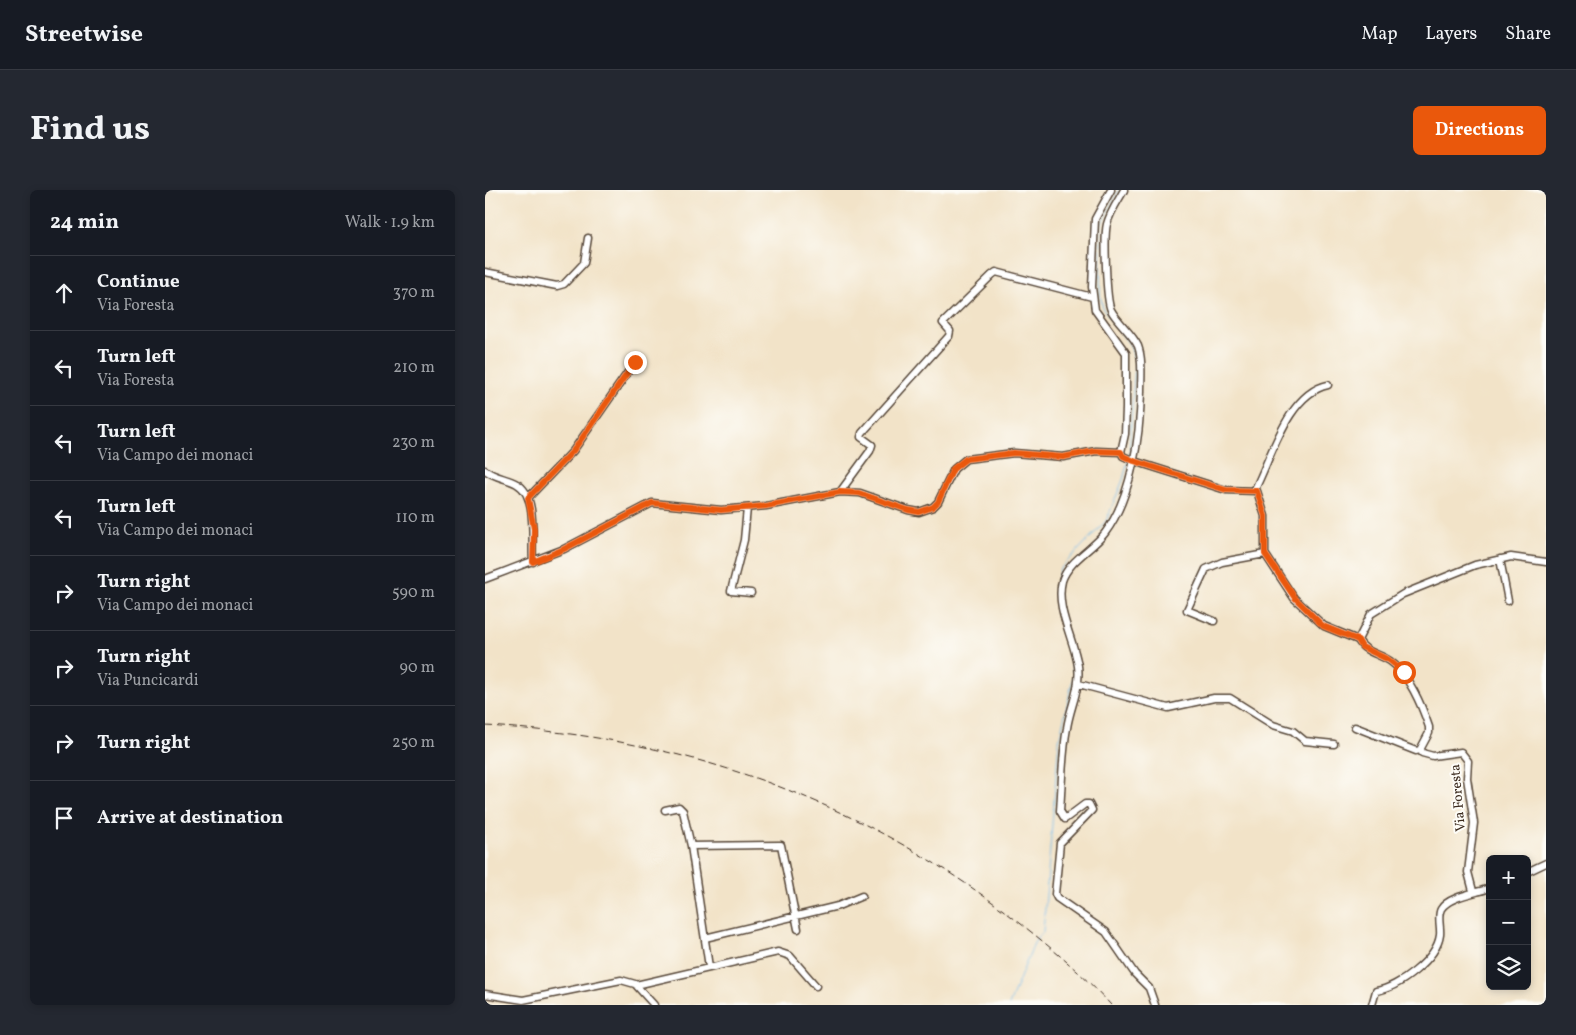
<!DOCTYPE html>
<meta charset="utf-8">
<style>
body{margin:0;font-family:Vollkorn,serif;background:#242831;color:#f1f3f6}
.controls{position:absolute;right:15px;bottom:15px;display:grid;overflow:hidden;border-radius:8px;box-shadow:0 2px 8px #0003}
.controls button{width:45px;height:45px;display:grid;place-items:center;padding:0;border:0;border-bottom:1px solid #363941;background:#171b24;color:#f1f3f6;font:25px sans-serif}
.stop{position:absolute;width:15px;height:15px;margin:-11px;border:4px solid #ea580c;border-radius:50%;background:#fff}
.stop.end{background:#ea580c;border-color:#fff;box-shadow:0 1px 5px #0008}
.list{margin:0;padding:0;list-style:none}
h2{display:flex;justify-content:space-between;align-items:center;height:65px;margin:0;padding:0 20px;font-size:21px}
h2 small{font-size:16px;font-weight:400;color:#9ea1a6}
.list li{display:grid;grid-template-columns:32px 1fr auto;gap:15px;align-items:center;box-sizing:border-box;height:75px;padding:0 20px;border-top:1px solid #363941}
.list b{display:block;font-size:19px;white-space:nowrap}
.list p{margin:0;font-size:16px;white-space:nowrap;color:#9ea1a6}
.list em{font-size:16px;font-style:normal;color:#9ea1a6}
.icon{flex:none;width:28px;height:28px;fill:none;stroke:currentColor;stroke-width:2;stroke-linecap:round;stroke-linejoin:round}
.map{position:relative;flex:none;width:1061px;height:815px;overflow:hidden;border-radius:8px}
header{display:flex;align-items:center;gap:30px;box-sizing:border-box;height:70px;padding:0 25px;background:#171b24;border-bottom:1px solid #363941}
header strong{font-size:24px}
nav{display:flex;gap:28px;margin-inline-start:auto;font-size:18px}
.intro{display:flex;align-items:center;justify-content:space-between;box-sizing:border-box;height:120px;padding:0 30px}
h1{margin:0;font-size:35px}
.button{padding:12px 22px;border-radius:8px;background:#ea580c;color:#fff;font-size:18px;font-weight:700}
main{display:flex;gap:30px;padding:0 30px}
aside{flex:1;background:#171b24;border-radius:8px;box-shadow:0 2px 8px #0003}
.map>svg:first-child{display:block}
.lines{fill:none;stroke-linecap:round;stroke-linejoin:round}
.stream{stroke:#70b8e8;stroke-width:1}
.minor-casing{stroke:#564638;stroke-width:9}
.minor{stroke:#fff;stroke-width:6}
.rail{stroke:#3b2a1e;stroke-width:1;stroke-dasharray:8 4;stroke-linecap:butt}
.route{stroke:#ea580c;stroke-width:6}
.labels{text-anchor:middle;stroke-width:4;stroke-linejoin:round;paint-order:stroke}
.street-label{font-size:14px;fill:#3b2a1e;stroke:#fdfcf7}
</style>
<header>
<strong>Streetwise</strong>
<nav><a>Map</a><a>Layers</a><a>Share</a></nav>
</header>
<div class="intro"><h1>Find us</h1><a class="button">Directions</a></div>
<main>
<aside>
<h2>24 min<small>Walk · 1.9 km</small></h2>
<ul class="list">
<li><svg class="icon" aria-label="ahead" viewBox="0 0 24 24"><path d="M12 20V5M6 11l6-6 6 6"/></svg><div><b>Continue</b><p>Via Foresta</p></div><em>370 m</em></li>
<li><svg class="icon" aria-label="left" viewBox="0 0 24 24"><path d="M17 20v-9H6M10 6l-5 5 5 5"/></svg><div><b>Turn left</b><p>Via Foresta</p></div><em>210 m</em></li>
<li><svg class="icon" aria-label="left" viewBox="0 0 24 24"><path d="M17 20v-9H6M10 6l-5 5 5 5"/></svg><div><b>Turn left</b><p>Via Campo dei monaci</p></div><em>230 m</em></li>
<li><svg class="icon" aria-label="left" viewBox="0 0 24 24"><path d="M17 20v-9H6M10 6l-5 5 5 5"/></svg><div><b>Turn left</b><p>Via Campo dei monaci</p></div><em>110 m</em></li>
<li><svg class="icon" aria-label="right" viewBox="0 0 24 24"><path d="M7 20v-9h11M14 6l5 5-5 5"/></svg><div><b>Turn right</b><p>Via Campo dei monaci</p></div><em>590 m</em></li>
<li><svg class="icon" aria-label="right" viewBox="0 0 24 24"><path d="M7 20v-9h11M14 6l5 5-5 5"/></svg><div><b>Turn right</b><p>Via Puncicardi</p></div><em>90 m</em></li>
<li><svg class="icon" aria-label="right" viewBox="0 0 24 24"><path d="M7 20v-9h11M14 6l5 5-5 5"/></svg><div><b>Turn right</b></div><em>250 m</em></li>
<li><svg class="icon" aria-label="arrive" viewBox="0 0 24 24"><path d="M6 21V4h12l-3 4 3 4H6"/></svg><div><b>Arrive at destination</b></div></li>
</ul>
</aside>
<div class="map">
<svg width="1061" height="815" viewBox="0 0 1061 815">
<rect width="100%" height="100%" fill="#fdfcf7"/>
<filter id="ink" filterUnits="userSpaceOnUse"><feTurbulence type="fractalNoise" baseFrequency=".02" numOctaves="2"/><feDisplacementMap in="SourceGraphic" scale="10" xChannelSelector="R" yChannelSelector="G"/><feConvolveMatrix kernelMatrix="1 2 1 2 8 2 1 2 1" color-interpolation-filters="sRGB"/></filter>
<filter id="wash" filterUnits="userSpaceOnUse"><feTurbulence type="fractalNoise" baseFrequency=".0096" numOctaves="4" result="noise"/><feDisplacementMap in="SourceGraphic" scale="20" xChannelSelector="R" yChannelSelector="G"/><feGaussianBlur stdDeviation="1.12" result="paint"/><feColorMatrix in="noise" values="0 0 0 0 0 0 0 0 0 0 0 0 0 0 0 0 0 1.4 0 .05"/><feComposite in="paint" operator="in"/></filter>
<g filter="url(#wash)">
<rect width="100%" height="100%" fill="#f2e3c8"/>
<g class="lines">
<path class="stream" d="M634 0 616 34 615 104 618 119 645 155 650 171 644 267
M524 815 549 753 558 742 574 551 589 484 571 411 570 398 575 379 621 331 638 290 643 271"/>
</g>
</g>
<g filter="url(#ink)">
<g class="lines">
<defs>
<path id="minor" d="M626 0 610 29 607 97 610 120 641 163V218L640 244 636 262
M639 0C633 11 625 22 622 34 619 45 621 110 626 120 633 133 647 143 653 156 658 169 656 188 656 202 655 246 647 307 620 343 608 359 583 371 577 391 570 418 589 449 593 476 596 498 585 517 582 538 577 565 577 594 575 621L580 629 600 614H604L607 620 575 653 570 704 572 708 621 742 650 784 664 798 670 815
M0 82 72 96 79 94 99 73 103 48
M636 262 638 266 649 271 741 300 772 301 780 326V364L809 408 839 436 873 450C880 463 893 463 905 471 923 483 937 516 944 537V543L936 558 937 563 948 566 976 562 983 571 982 588 989 633 983 682 988 701
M0 280C10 288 22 288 32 294 53 305 46 352 48 372
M770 299C786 268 803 203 843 195
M355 302 385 261 387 255 376 247 377 243 464 146 465 141 458 133 507 85 511 82 607 107
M43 308 88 261 150 172
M262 318 259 350 246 401 266 403
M1015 369 1023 411
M0 389 79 359 167 313 236 320 281 316 355 302 375 303 423 320 434 322 448 317 453 312 469 279 481 269 529 263 578 267 611 261 636 262
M729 431 702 420 721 379 737 372 780 364
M873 450 886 424 918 404 990 375 1026 367 1061 372
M594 494 683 518 729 508H745L788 535 808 541 820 551 849 554
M870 537 931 561 935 560
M180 620 194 617 198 621 206 656 224 777
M206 656 296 655 313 739
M1042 682 1061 673
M220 748 353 716 377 706
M151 795 293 762 305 766 331 796
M0 804 38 810 136 790 150 794 169 815
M887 815 891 801C913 798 952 769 955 745 956 737 952 726 956 719 964 706 992 703 1005 698"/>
</defs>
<use href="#minor" class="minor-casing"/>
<use href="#minor" class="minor"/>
<path class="rail" d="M0 536C191 546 365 606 518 720 556 749 594 780 626 815"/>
</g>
</g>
<g class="lines" filter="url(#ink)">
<path class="route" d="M150 172 88 261 43 308 49 339 48 372 79 359 167 313 236 320 281 316 355 302 374 303 423 320 434 322 448 317 453 312 468 279 481 269 529 263 578 267 610 261 636 262 638 266 649 271 741 300 772 301 780 326V364L810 408 838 436 873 450 877 457 904 470 919 482"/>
</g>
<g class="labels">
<g class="street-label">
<text transform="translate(972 608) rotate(-95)" y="5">Via Foresta</text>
</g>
</g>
</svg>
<div class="controls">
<button>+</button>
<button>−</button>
<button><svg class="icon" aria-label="layers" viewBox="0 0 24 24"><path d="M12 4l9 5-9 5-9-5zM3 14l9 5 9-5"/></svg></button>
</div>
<div class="stop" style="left:919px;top:482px"></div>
<div class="stop end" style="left:150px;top:172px"></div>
</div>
</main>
